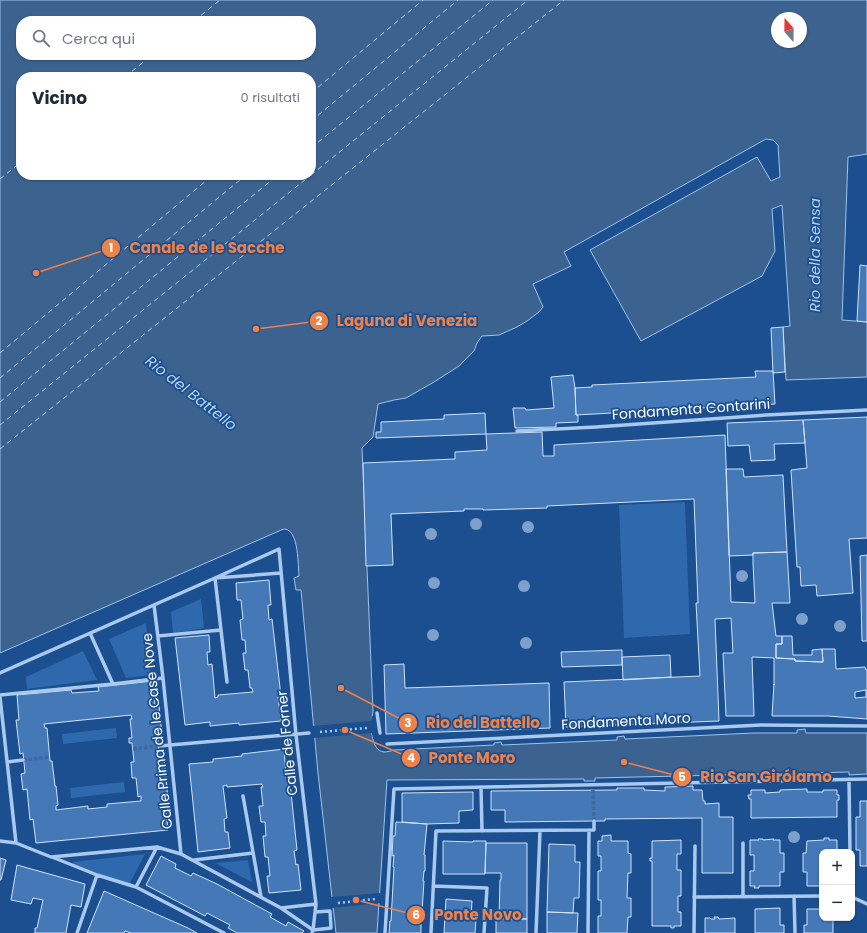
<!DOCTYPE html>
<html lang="it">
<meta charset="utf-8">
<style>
body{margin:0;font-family:Poppins,sans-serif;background:#f6f6f7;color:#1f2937}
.controls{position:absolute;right:12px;bottom:12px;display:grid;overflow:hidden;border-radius:8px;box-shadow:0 1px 3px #0004}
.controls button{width:36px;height:36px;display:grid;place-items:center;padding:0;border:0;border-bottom:1px solid #e0e1e3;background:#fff;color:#1f2937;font:20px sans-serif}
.compass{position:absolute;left:771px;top:12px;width:36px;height:36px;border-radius:50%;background:#fff;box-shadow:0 1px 3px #0004;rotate:340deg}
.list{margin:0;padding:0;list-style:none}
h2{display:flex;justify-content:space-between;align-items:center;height:52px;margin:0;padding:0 16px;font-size:17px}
h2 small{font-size:13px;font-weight:400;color:#747a83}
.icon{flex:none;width:22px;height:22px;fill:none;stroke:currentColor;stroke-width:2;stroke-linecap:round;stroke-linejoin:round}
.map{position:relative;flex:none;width:867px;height:933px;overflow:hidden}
.search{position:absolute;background:#fff;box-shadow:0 1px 3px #0004;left:16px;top:16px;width:300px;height:44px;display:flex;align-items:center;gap:10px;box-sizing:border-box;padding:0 14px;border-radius:16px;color:#747a83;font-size:15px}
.panel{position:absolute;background:#fff;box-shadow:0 1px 3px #0004;left:16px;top:72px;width:300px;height:108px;border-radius:16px}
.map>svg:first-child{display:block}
.green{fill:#2e69ad}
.water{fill:#3c6290;stroke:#9cc4f0;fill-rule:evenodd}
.pier{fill:#1b4f8f}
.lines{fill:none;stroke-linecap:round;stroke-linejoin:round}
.ferry{stroke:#b5d3f5;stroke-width:1;stroke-dasharray:5 4;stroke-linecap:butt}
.building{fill:#4478b7;stroke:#cfe3fa;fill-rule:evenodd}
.pedestrian-tunnel{stroke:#3d69a0;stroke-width:3.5;stroke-dasharray:3.5 2;stroke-linecap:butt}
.path{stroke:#a9c9ee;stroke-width:2.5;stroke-dasharray:2 3;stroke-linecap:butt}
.pedestrian{stroke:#a9c9ee;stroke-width:3.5}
.tree{fill:#7ea0ca}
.labels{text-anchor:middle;stroke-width:3.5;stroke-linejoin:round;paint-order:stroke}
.street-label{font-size:14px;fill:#fff;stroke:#1b4f8f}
.water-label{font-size:15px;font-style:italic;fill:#b5d3f5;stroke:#1b4f8f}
.leader{fill:none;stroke:#ee8249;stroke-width:1.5}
.callout-dot{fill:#ee8249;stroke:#1b4f8f;stroke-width:1.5}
.mark-label{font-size:12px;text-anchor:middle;font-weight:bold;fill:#fff}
.callout-label{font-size:15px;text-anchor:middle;font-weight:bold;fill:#ee8249;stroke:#1b4f8f;stroke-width:3.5;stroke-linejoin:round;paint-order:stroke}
</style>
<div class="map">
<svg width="867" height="933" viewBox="0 0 867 933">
<rect width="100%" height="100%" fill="#1b4f8f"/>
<path class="green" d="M685 502 690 634 624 638 619 505Z
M201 599 204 628 173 633 171 612Z
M146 623 151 675 126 678 109 639Z
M83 651 97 680 27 689 26 677Z
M116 728 117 738 63 744 62 734Z
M124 782 125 792 71 798 70 788Z
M145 854 128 887 73 867V862Z
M248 860 252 882 215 863Z"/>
<path class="water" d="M0 0H867V154L848 157 842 320 867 322V377L786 380 783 327 790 326 782 205 772 209 775 251 762 276 641 341 590 250 757 157 771 181 780 177 778 145 773 140 766 139 564 252 571 266 533 284 543 307 539 312 527 321 517 327 499 335 482 336 477 343 474 351 459 366 434 382 406 398 394 400 378 404 373 437 362 448 373 711C371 722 369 750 384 752 387 752 391 751 394 750L494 745V743L501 742 502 745 617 740V737L624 736 625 739 754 733H797V730L805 729 806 733H867V774L849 775V772L595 778V781H584V779L387 780 377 933H336L318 773 301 590H296L294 578 299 576C298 566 299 531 285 529 284 529 280 530 279 531L0 653ZM777 18H801V42H777ZM21 21H311V55H21ZM21 77H311V175H21Z"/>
<path class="pier" d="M372 716 374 717 373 721 375 738 373 739 372 733 313 738 312 726 371 721Z
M381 893 380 903 332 908 331 897Z"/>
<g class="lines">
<path class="ferry" d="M194 21 220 0
M125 77 152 55
M311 93 423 0
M311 121 458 0
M311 148 493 0
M311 175 528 0
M0 179 21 162
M0 353 213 175
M0 378 246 175
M0 402 278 175
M0 425 311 175
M0 449 564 0"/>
</g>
<path class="building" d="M860 265 867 266V322L857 321Z
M783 327 785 372 773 373 771 328Z
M755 371H773L775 404 576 415 575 388 592 387V385L756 377Z
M573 375 575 388 576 415H578V422L556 423V427L515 428 513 408H525L526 410 554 408 551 377Z
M485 413 486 434 376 438V432H381V422L444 419V415Z
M867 417V538L849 539 853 593 817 596 816 585 801 586 800 567H797L791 470 807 468 803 420Z
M803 420 805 443 774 444 775 460 751 461 749 445 728 446 727 423Z
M542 432 543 456H554V445L725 435 731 602 755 603 753 563V553L787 552 790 603H772L776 636H782V644H776V658L795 659V661L823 662 822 649H835L836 669 865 667 866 670H867V719L828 716H772L774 684V685V658L752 657 754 716H726L723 653H733L731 618 715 619 719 721 566 727 564 682 700 676 696 603H698L694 499 547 506V508L483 510V509H464V511L391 514 393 565 366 566 363 463 455 459V452L487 450 486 434ZM866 690V697L855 698V692Z
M726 469H743L744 477 783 475 787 552 753 553V555L729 556Z
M867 555V641H862L860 556Z
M269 580 271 605H268L269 620 272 619 281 696 278 697 281 721 239 725V723L210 726V722L185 725 175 638 209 635 210 652H207L208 665 212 664 215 698 218 697V695L253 692 252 688H250L248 670H245L243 653H246L245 640H242L240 620 243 619 241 600H237L236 583Z
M782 636H792L793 655H812V650L822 649 823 662 795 661V659L776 658V644H782Z
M622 650V665L562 667 561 652Z
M670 655 671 677 623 680 622 657Z
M404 664 405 688 549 683 550 728 386 734 384 665Z
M153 681 155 706 159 705 162 736H158L159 751 162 750 163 752 166 775 168 802 165 803 168 830 36 843 33 819 30 820 27 789 23 790 21 774 25 773 23 753 20 754 16 720H19L17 695 71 690 72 693 99 691 98 687ZM131 715 132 719H130L132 738H129V743H132L134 762H131L132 778H136L138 797 141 796V801L107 804V807L88 809V806L56 810V806L58 805 56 786H55L52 761H50L47 728H45L44 724Z
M284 749 286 774 289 773 297 850 294 851 296 865 298 864 301 890 269 893 267 876H270L268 857H265L263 836H266L265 822H261L259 806H263L261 787H263L262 784 227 787V785L223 786 227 818 224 819 225 832H228L230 848 198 852 189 764 213 762V759L242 756V754Z
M693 786V790H702L703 801H705V804L719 803V817H733V873H702V818L605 819V821H594L505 822V810H491V791L617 790V788H644V790L665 791V787Z
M807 789V792H823V790H837V795H839V800H837V817L751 818V799H749L748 795H751V790H765V793L780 792V790Z
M473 792V810L459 811V823L427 824 402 822V793Z
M860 801H867V866H860V850H856V817H860Z
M396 822 427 824 424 855H425V871H424L423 881H424L422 912H421L420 922H421V933H389L390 921H391L394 867H393L394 855 392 856 393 836H395Z
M611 835V841H628V853L631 854V873H628L627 898H631V917H628L627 933H598V916H601V900H598V871H601V856H598V841H602V836Z
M824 838H829V840H837V852H822V886H807V872H803V853H806L807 841 824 840Z
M758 839H763V840L774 839 773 840H780V853H784V872H780V886H759V888H754L755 886H750V871H754V855H750V840H759Z
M681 840V854H677V870H681V896H678V912H681V926H674V928H671V926H652V861H650V858H652V841Z
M443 841 473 842V841H486L485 874H443Z
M486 843H527V919H499L500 880H501V873H485Z
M549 844 575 845V862H580L579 898H574L573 913 547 912Z
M161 856 176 864 175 868 191 876 193 873 217 884 272 914 270 917 286 926 288 922 304 931 302 933H237L228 928 230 925 207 913 205 916 146 885Z
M0 858 6 860 1 880H0Z
M17 865 85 884 81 907 71 905 66 933H35V928H37L43 900 33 898 31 904 11 900Z
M104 891 188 928 197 933H131L125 931 124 933H87Z
M446 899 472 901 471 918 476 919 475 933H444Z
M780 908V925H784V933H755V909Z
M807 909H822V918H833V933H804V925H807Z
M547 912 578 913 577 933H547Z
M714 917H718L719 919 735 918V933H705V918H710L711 919H715Z
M496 918 527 919V933H496Z"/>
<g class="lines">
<path class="pedestrian-tunnel" d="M133 749 159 746
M23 760 49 757
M593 790 594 821"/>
<path class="path" d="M320 732 367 728
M338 903 375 899"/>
<path class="pedestrian" d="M517 431 596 427 766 415 867 410
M154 605 163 678 181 854
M90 633 113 684
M158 636 221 630
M0 673 215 578 279 549 296 735 316 904 313 930 312 933
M227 682 215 578 281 573
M0 695 113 684 163 678
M0 697 16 843
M377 713 380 733
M387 744 761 725 867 726
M159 746 309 733
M7 762 23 760
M849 779 850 852
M481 787 482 831
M243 796 261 897
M0 841 16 843 51 857 157 847 181 854 281 908 316 904
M743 843V897
M52 857 97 875 136 887 224 933
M194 860 253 853
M433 886 487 888 484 933
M136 887 157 847
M794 896 795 933
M694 897 822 896
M852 897 867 904
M281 908 313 930 331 928 330 911 315 912
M77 933 97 875
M385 933 394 789 867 779
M431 933 436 831 594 830V821
M536 933 540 831
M588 933 589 830
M694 933 695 846"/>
</g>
<g class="tree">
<circle cx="476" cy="524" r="6"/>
<circle cx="528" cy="527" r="6"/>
<circle cx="431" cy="534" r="6"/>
<circle cx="742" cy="576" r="6"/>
<circle cx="434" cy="583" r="6"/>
<circle cx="524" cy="586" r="6"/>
<circle cx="802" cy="619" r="6"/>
<circle cx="840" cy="626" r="6"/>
<circle cx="433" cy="635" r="6"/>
<circle cx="526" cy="643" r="6"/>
<circle cx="794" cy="837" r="6"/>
</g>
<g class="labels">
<g class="street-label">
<text transform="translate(691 409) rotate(-4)" y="5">Fondamenta Contarini</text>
<text transform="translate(626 721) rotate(-3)" y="5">Fondamenta Moro</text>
<text transform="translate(157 731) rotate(-96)" y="5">Calle Prima de le Case Nove</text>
<text transform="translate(287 743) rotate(-96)" y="5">Calle de Forner</text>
</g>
<g class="water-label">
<text transform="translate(815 255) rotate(-90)" y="5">Rio della Sensa</text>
<text transform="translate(191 393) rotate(38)" y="5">Rio del Battello</text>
</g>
</g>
<path class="leader" d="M36 273L111 248M256 329L319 321M341 688L408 723M345 730L411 758M624 762L682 777M356 900L416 915"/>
<g class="callout-dot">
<circle cx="36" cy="273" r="4"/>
<circle cx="256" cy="329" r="4"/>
<circle cx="341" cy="688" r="4"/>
<circle cx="345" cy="730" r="4"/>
<circle cx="624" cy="762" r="4"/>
<circle cx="356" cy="900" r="4"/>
<circle cx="111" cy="248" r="10"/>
<circle cx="319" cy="321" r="10"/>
<circle cx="408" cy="723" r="10"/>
<circle cx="411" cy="758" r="10"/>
<circle cx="682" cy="777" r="10"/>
<circle cx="416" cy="915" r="10"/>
</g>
<g class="mark-label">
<text x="111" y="252">1</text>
<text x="319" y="325">2</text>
<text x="408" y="727">3</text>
<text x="411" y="762">4</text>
<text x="682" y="781">5</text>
<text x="416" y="919">6</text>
</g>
<g class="callout-label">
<text x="207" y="253">Canale de le Sacche</text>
<text x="407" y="326">Laguna di Venezia</text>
<text x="483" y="728">Rio del Battello</text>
<text x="472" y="763">Ponte Moro</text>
<text x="766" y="782">Rio San Girólamo</text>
<text x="478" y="920">Ponte Novo</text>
</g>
</svg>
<div class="controls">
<button>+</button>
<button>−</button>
</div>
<svg class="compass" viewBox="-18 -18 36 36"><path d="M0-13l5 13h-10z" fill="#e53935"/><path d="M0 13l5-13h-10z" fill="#747a83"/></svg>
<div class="search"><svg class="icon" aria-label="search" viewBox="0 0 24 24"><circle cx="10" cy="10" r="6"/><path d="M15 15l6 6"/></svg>Cerca qui</div>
<section class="panel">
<h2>Vicino<small>0 risultati</small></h2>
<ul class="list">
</ul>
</section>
</div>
